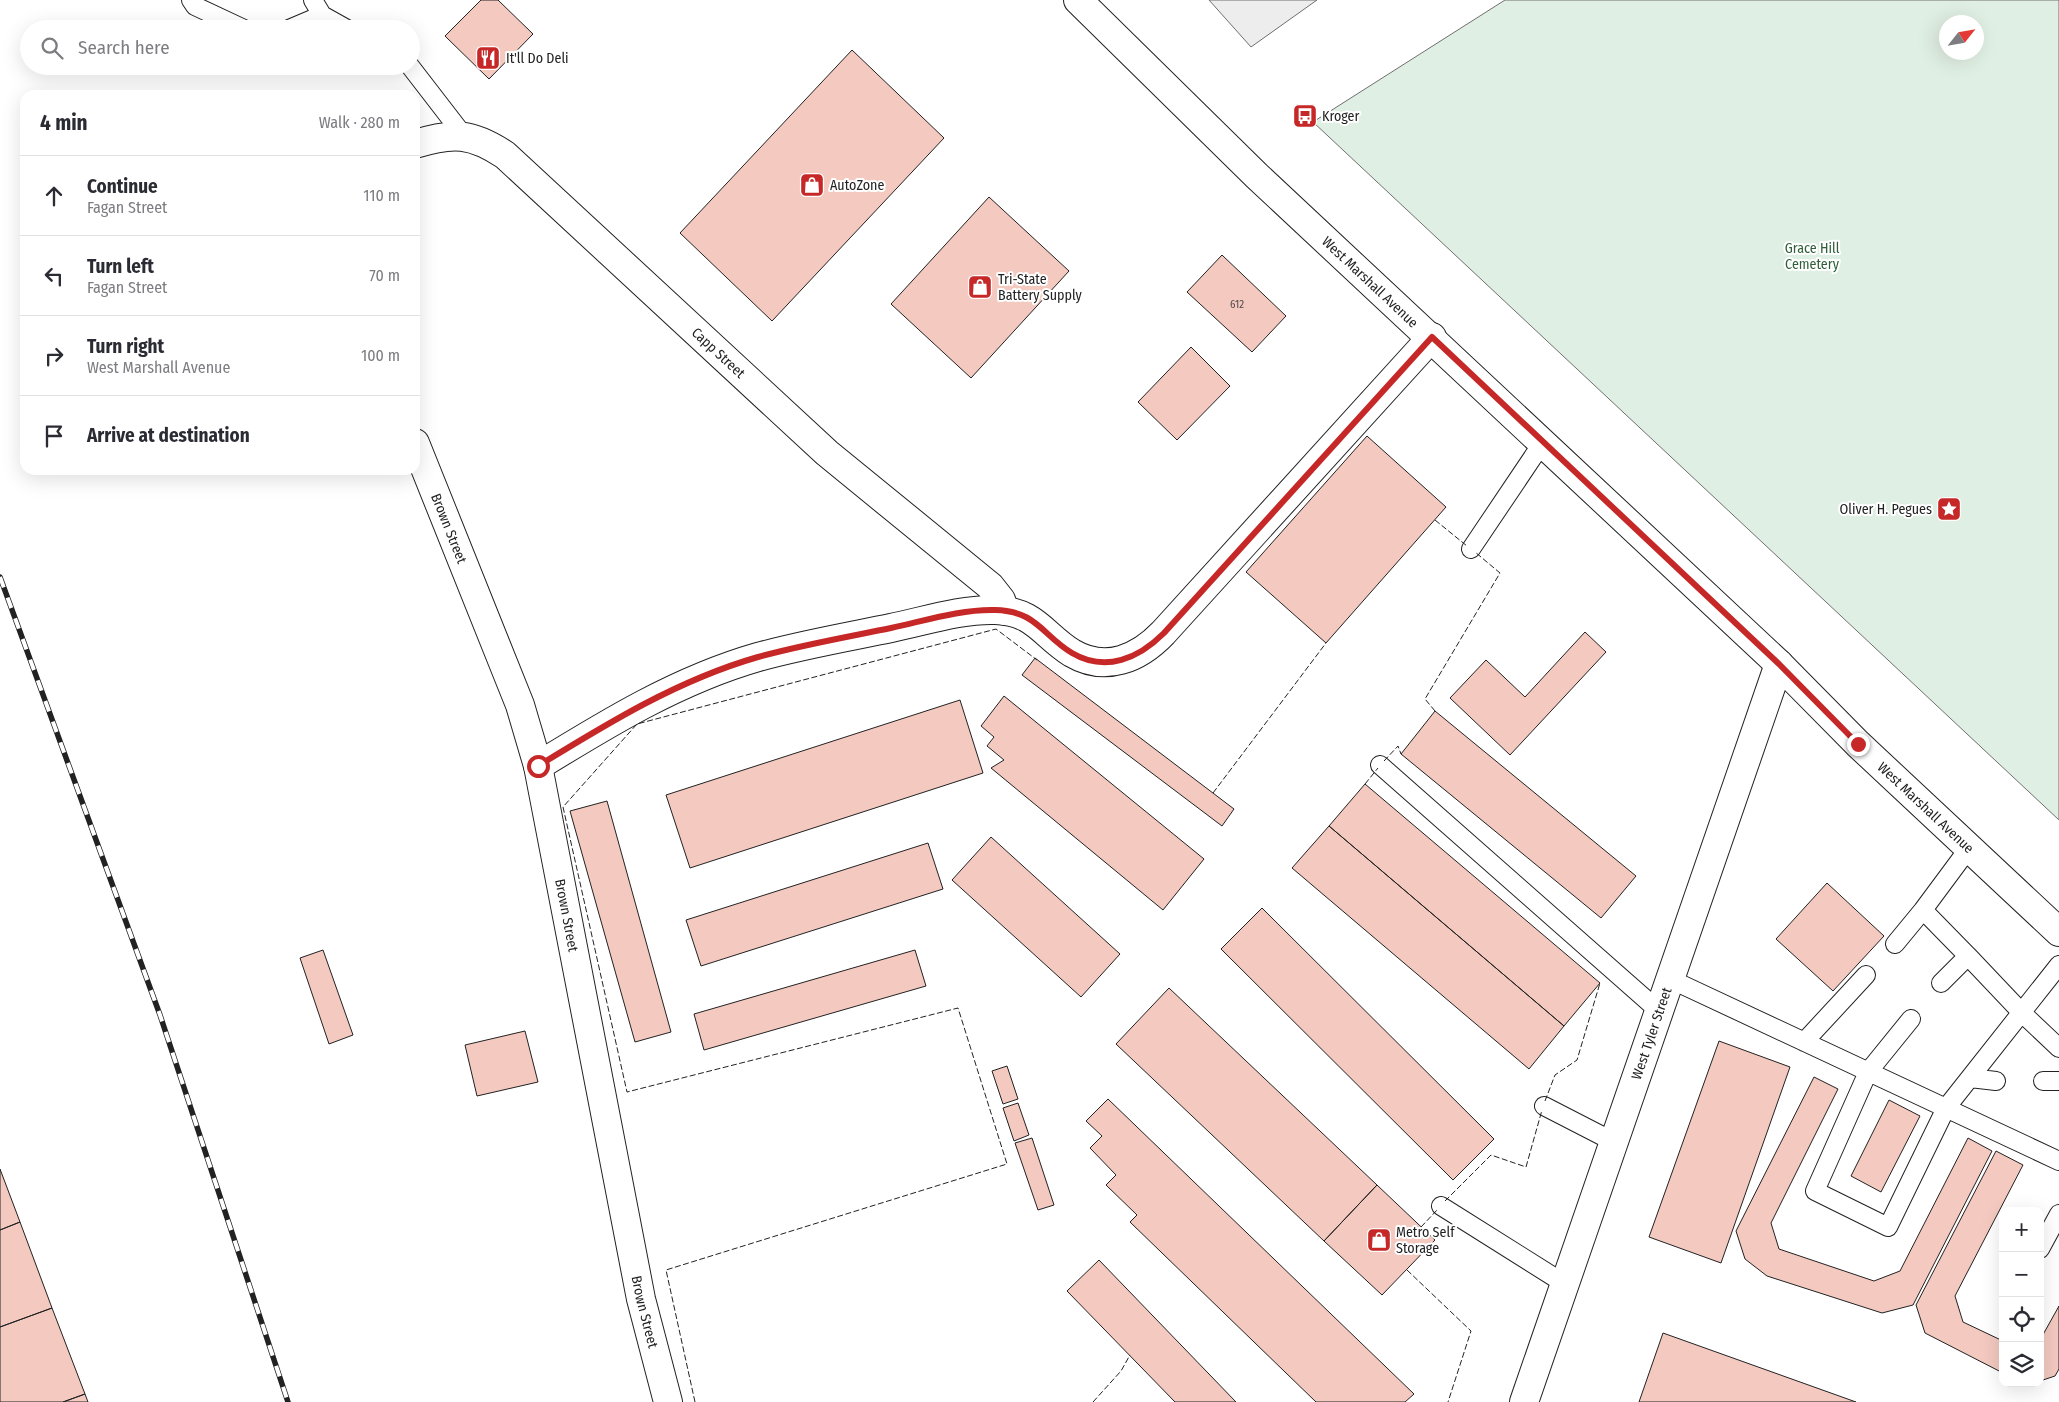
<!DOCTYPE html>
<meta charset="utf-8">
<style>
body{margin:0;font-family:"Fira Sans Condensed",sans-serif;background:#f7f7f7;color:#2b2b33}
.controls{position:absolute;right:15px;bottom:15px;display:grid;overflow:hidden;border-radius:10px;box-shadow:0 5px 20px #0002}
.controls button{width:45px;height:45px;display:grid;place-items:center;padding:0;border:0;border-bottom:1px solid #e1e1e2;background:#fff;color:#2b2b33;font:25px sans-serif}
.compass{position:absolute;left:1939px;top:15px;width:45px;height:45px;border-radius:50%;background:#fff;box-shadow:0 5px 20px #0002;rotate:59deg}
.stop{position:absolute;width:15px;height:15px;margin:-11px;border:4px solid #c62828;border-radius:50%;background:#fff}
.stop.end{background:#c62828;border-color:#fff;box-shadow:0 1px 5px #0008}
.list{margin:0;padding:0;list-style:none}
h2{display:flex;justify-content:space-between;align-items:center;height:65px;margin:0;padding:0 20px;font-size:21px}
h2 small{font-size:16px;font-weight:400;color:#7c7c81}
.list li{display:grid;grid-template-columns:32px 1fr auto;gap:15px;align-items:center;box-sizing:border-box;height:80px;padding:0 20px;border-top:1px solid #e1e1e2}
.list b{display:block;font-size:19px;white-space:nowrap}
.list p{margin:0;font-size:16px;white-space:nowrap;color:#7c7c81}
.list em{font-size:16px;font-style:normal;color:#7c7c81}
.icon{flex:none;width:28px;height:28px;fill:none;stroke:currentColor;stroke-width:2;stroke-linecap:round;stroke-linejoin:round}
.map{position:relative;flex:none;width:2059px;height:1402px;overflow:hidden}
.search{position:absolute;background:#fff;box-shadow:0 5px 20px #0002;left:20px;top:20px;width:400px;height:55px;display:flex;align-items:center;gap:12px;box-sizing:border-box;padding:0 18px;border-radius:28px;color:#7c7c81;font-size:19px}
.panel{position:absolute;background:#fff;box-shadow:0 5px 20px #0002;left:20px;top:90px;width:400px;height:385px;border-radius:15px}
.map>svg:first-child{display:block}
.green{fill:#e0efe3;stroke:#6f6f6f;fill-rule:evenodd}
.parking{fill:#ededed;stroke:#6f6f6f}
.building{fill:#f3c9c0;stroke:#222}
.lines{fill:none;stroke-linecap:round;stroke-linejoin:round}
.service-casing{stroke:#222;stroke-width:20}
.minor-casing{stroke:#222;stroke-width:30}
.primary-casing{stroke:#222;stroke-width:30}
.service{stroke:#fff;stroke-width:18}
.minor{stroke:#fff;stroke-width:28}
.primary{stroke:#fff;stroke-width:28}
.rail-casing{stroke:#222;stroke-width:5.5}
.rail{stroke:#fff;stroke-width:4;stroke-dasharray:11;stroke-linecap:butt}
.fence{stroke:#222;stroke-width:1;stroke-dasharray:6 2.5;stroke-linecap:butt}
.route{stroke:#c62828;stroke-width:6}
.labels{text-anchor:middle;stroke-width:4;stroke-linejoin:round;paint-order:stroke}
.number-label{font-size:11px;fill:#564c4a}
.poi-label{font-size:14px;fill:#222;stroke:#fff;text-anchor:start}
.park-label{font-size:14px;fill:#2f5e38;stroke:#fff}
.street-label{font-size:14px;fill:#222;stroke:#fff}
</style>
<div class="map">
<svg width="2059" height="1402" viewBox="0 0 2059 1402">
<rect width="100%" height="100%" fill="#fff"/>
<path class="green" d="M1505 0H2059V820L1313 122ZM1946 22H1976V52H1946Z"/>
<path class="parking" d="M1209 0H1317L1251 47Z"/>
<path class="building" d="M481 0H498L533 34 489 79 445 36Z
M852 50 944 138 772 321 680 233Z
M989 197 1069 271 971 378 891 304Z
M1222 255 1286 316 1252 352 1187 292Z
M1191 347 1230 386 1177 440 1138 402Z
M1367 436 1446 507 1326 643 1246 572Z
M1585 632 1606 652 1510 755 1450 698 1486 660 1525 697Z
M1035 658 1234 809 1222 826 1022 675Z
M1004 696 1204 859 1163 910 991 768 1004 760 987 746 994 737 981 726Z
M960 700 983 773 690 868 666 795Z
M1435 711 1636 876 1601 918 1401 754Z
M1365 784 1600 983 1564 1026 1329 826Z
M607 801 671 1032 635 1042 570 811Z
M1329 826 1564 1026 1529 1069 1292 868Z
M991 837 1120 954 1081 997 952 880Z
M928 843 943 889 701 966 686 920Z
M1827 883 1884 936 1833 991 1776 939Z
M1262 908 1494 1139 1453 1180 1221 949Z
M323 950 353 1035 329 1044 300 958Z
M915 950 926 986 704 1050 694 1014Z
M1169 988 1377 1185 1324 1241 1116 1044Z
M525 1031 538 1082 477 1096 465 1045Z
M1719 1041 1790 1067 1721 1263 1649 1237Z
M1007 1066 1018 1099 1003 1104 992 1071Z
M1814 1077 1838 1089 1771 1223 1779 1249 1874 1281 1900 1271 1968 1138 1992 1151 1913 1305 1882 1313 1767 1276 1745 1259 1736 1231Z
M1108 1099 1414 1394 1405 1402H1316L1130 1222 1137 1215 1106 1185 1116 1175 1090 1148 1102 1136 1086 1121Z
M1889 1100 1920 1116 1881 1192 1851 1176Z
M1018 1103 1029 1135 1014 1141 1003 1108Z
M1032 1138 1054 1205 1038 1210 1015 1143Z
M1996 1151 2023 1165 1955 1296 1963 1322 2003 1341V1373L1925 1333 1916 1305Z
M0 1169 20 1222 0 1230Z
M1377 1185 1435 1240 1382 1295 1324 1241Z
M20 1222 52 1308 0 1327V1230Z
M1099 1260 1236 1402H1175L1067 1291Z
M2059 1306V1369L2055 1376 2040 1381V1340Z
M52 1308 85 1394 63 1402H0V1327Z
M1663 1333 1856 1402H1639Z
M85 1394 88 1402H63Z"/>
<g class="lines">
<defs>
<path id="service" d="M191 0 195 6 244 29
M322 15 347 29
M289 29 322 15 313 0
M410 66 464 136
M1471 549 1543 442
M1380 765 1659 1011
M1923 910 1969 848
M1895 944 1923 910 1968 956
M1670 979 2059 1161
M1941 983 1968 956 2022 1013 2059 1048
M1911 1019 1868 1072 1815 1191 1888 1227 1946 1108 2059 965
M1804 1042 1866 975
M1970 1078 1996 1081
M2043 1081H2059
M1544 1106 1614 1142
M1441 1206 1565 1284
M2040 1249 2059 1214"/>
<g id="minor">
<path id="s1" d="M415 144C453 132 472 133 505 155L827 453 990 586 1001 600 1005 611"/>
<path id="s2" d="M415 443 520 705 538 766 641 1299 668 1402"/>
<path d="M538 766C608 723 678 680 758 657 801 645 847 637 891 628 925 621 961 609 995 610 1035 611 1043 635 1072 653 1106 673 1139 658 1163 633L1432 337"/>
<path id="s3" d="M1524 1402 1779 664"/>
</g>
<g id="primary">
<path id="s4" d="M1078 0 1257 176 1779 664 1858 744 2059 932"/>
</g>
</defs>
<use href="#service" class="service-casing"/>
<use href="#minor" class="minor-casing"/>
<use href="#primary" class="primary-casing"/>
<use href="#service" class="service"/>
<use href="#minor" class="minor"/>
<use href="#primary" class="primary"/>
<defs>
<path id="rail" d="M0 577 160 1015 288 1402"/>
</defs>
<use href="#rail" class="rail-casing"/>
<use href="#rail" class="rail"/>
<path class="fence" d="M1435 520 1467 546
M1435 711 1425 699 1500 573 1475 552
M1384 761 1398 746 1401 754
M1365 784 1378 768
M1213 793 1326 643
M1545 1101 1555 1075 1577 1060 1600 983
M1445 1201 1491 1155 1526 1167 1542 1110
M1421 1227 1438 1209
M1407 1270 1471 1331 1448 1402
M695 1402 666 1270 1007 1164 958 1008 627 1092 563 807 637 724 996 629 1037 660
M1093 1402 1121 1371 1130 1355"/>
</g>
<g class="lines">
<path class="route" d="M538 766C608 723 678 680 758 657 801 645 847 637 891 628 924 621 961 609 995 610 1037 611 1042 635 1072 653 1106 673 1139 658 1164 633L1432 337 1779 664 1858 744"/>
</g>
<defs>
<symbol id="restaurant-square" viewBox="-11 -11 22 22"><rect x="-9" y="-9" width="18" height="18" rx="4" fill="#c62828" stroke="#fff"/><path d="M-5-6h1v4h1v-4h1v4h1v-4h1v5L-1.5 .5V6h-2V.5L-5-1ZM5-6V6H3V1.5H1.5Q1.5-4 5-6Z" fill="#fff"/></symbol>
<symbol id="bus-square" viewBox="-11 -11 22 22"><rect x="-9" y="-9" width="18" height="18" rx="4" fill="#c62828" stroke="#fff"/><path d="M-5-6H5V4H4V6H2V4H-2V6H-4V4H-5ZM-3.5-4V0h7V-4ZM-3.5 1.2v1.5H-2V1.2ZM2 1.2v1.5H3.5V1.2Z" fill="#fff"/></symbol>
<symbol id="shop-square" viewBox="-11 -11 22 22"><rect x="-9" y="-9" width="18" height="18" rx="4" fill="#c62828" stroke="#fff"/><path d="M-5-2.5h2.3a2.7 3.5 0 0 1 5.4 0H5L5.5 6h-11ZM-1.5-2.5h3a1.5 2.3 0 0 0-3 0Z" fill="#fff"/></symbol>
<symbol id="sight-square" viewBox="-11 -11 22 22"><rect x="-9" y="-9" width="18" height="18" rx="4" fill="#c62828" stroke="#fff"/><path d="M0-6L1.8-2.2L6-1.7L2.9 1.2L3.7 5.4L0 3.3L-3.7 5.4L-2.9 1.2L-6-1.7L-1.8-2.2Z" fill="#fff"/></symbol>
</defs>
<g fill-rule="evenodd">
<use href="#restaurant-square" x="474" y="44" width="28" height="28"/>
<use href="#bus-square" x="1291" y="102" width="28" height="28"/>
<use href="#shop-square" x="798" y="171" width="28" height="28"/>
<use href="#shop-square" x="966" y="273" width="28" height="28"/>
<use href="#sight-square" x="1935" y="495" width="28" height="28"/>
<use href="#shop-square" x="1365" y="1226" width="28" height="28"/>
</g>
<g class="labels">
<g class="number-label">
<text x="1237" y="308">612</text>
</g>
<g class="poi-label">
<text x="506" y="63">It'll Do Deli</text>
<text x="1322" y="121">Kroger</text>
<text x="830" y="190">AutoZone</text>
<text x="998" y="284">Tri-State<tspan x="998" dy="16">Battery Supply</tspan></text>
<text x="1932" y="514" text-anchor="end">Oliver H. Pegues</text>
<text x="1396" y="1237">Metro Self<tspan x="1396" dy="16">Storage</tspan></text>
</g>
<g class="park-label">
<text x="1812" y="253">Grace Hill<tspan x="1812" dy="16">Cemetery</tspan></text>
</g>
<g class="street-label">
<text dy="5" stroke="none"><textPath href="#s4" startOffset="406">West Marshall Avenue</textPath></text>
<text dy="5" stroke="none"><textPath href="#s1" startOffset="386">Capp Street</textPath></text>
<text dy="5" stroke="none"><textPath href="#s2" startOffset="92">Brown Street</textPath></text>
<text dy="5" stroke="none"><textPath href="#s4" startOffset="1171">West Marshall Avenue</textPath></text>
<text dy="5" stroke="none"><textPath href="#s2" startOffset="498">Brown Street</textPath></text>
<text dy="5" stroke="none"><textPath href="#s3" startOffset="390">West Tyler Street</textPath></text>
<text dy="5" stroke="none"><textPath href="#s2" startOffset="902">Brown Street</textPath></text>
</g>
</g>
</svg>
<div class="controls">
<button>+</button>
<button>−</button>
<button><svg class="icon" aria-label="locate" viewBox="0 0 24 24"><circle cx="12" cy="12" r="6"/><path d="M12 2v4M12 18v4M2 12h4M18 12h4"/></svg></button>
<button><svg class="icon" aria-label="layers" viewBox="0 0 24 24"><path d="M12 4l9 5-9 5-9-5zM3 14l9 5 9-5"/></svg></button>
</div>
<svg class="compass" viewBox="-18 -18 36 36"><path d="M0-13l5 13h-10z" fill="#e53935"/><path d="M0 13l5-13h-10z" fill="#7c7c81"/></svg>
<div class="stop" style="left:538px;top:766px"></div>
<div class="stop end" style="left:1858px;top:744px"></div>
<div class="search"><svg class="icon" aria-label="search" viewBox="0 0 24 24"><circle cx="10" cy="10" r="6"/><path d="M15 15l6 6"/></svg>Search here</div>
<section class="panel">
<h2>4 min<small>Walk · 280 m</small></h2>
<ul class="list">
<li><svg class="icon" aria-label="ahead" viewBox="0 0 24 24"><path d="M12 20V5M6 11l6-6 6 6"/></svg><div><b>Continue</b><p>Fagan Street</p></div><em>110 m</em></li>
<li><svg class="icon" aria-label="left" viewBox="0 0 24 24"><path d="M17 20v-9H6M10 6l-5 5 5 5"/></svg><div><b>Turn left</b><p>Fagan Street</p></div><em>70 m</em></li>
<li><svg class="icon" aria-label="right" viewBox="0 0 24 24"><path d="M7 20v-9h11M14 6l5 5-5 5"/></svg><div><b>Turn right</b><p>West Marshall Avenue</p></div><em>100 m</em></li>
<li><svg class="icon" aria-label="arrive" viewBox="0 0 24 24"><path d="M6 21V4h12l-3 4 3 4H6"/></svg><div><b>Arrive at destination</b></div></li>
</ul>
</section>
</div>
